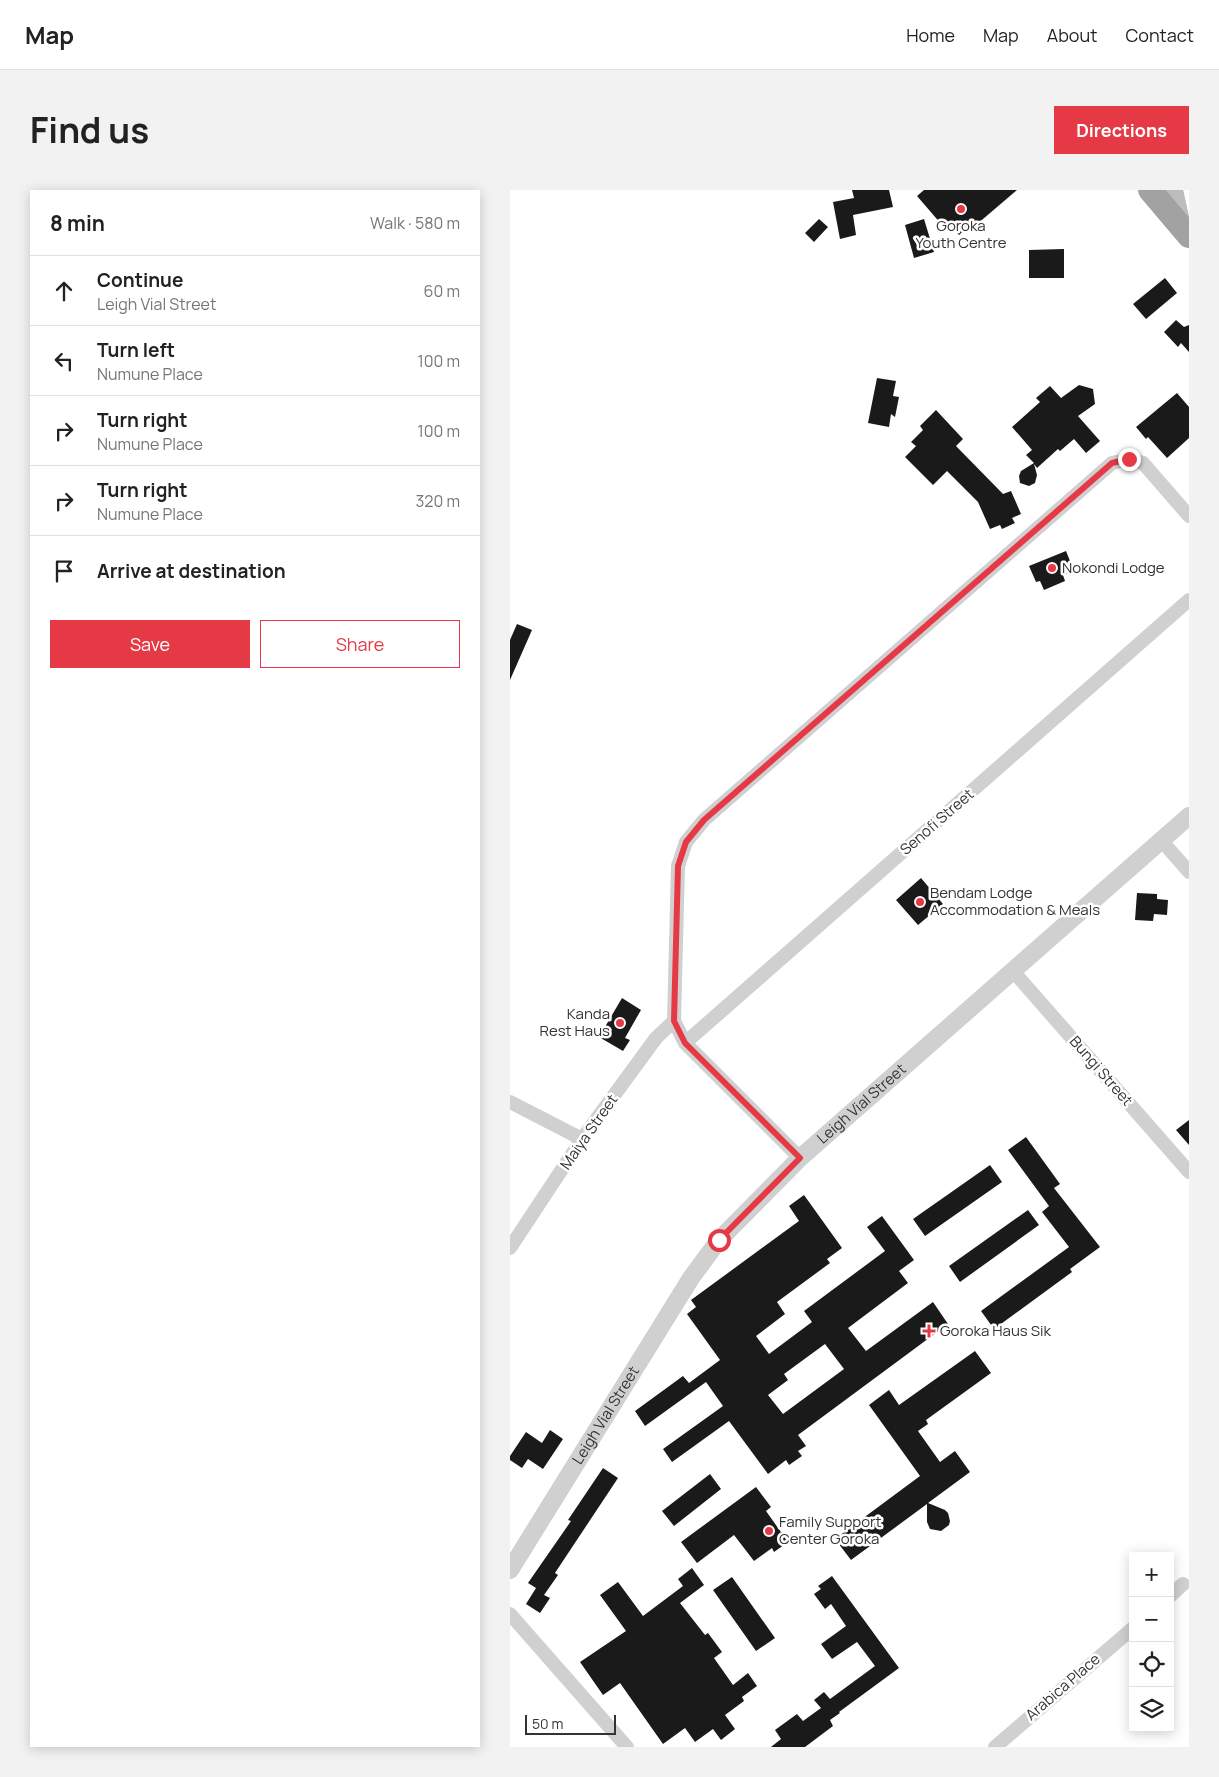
<!DOCTYPE html>
<meta charset="utf-8">
<style>
body{margin:0;font-family:Manrope,sans-serif;background:#f2f2f2;color:#222}
.controls{position:absolute;right:15px;bottom:15px;display:grid;overflow:hidden;border-radius:0px;box-shadow:0 2px 12px #0003}
.controls button{width:45px;height:45px;display:grid;place-items:center;padding:0;border:0;border-bottom:1px solid #e0e0e0;background:#fff;color:#222;font:25px sans-serif}
.scale{position:absolute;left:15px;bottom:12px;width:91px;box-sizing:border-box;padding-left:5px;border:2px solid #333;border-top:0;font-size:14px;line-height:18px;white-space:nowrap;color:#333;-webkit-text-stroke:4px #fff;paint-order:stroke}
.stop{position:absolute;width:15px;height:15px;margin:-11px;border:4px solid #e63946;border-radius:50%;background:#fff}
.stop.end{background:#e63946;border-color:#fff;box-shadow:0 1px 5px #0008}
.list{margin:0;padding:0;list-style:none}
h2{display:flex;justify-content:space-between;align-items:center;height:65px;margin:0;padding:0 20px;font-size:21px}
h2 small{font-size:16px;font-weight:400;color:#767676}
.list li{display:grid;grid-template-columns:32px 1fr auto;gap:15px;align-items:center;box-sizing:border-box;height:70px;padding:0 20px;border-top:1px solid #e0e0e0}
.list b{display:block;font-size:19px;white-space:nowrap}
.list p{margin:0;font-size:16px;white-space:nowrap;color:#767676}
.list em{font-size:16px;font-style:normal;color:#767676}
.actions{display:flex;gap:10px;padding:15px 20px}
.actions a{flex:1;padding:11px 0;border:1px solid #e63946;border-radius:0px;text-align:center;font-size:18px;color:#e63946}
.actions .main{background:#e63946;color:#fff}
.icon{flex:none;width:28px;height:28px;fill:none;stroke:currentColor;stroke-width:2;stroke-linecap:round;stroke-linejoin:round}
.map{position:relative;flex:none;width:679px;height:1557px;overflow:hidden;border-radius:0px}
header{display:flex;align-items:center;gap:30px;box-sizing:border-box;height:70px;padding:0 25px;background:#fff;border-bottom:1px solid #e0e0e0}
header strong{font-size:24px}
nav{display:flex;gap:28px;margin-inline-start:auto;font-size:18px}
.intro{display:flex;align-items:center;justify-content:space-between;box-sizing:border-box;height:120px;padding:0 30px}
h1{margin:0;font-size:35px}
.button{padding:12px 22px;border-radius:0px;background:#e63946;color:#fff;font-size:18px;font-weight:700}
main{display:flex;gap:30px;padding:0 30px}
aside{flex:1;background:#fff;border-radius:0px;box-shadow:0 2px 12px #0003}
.map>svg:first-child{display:block}
.building{fill:#1a1a1a;fill-rule:evenodd}
.lines{fill:none;stroke-linecap:round;stroke-linejoin:round}
.minor{stroke:#d0d0d0;stroke-width:14}
.tertiary{stroke:#d0d0d0;stroke-width:18}
.secondary{stroke:#bdbdbd;stroke-width:20}
.trunk{stroke:#a2a2a2;stroke-width:24}
.route{stroke:#e63946;stroke-width:6}
.poi-dot{fill:#e63946;stroke:#fff;stroke-width:2}
.labels{text-anchor:middle;stroke-width:5;stroke-linejoin:round;paint-order:stroke}
.poi-label{font-size:15px;fill:#333;stroke:#fff;text-anchor:start}
.street-label{font-size:15px;fill:#333;stroke:#fff}
</style>
<header>
<strong>Map</strong>
<nav><a>Home</a><a>Map</a><a>About</a><a>Contact</a></nav>
</header>
<div class="intro"><h1>Find us</h1><a class="button">Directions</a></div>
<main>
<aside>
<h2>8 min<small>Walk · 580 m</small></h2>
<ul class="list">
<li><svg class="icon" aria-label="ahead" viewBox="0 0 24 24"><path d="M12 20V5M6 11l6-6 6 6"/></svg><div><b>Continue</b><p>Leigh Vial Street</p></div><em>60 m</em></li>
<li><svg class="icon" aria-label="left" viewBox="0 0 24 24"><path d="M17 20v-9H6M10 6l-5 5 5 5"/></svg><div><b>Turn left</b><p>Numune Place</p></div><em>100 m</em></li>
<li><svg class="icon" aria-label="right" viewBox="0 0 24 24"><path d="M7 20v-9h11M14 6l5 5-5 5"/></svg><div><b>Turn right</b><p>Numune Place</p></div><em>100 m</em></li>
<li><svg class="icon" aria-label="right" viewBox="0 0 24 24"><path d="M7 20v-9h11M14 6l5 5-5 5"/></svg><div><b>Turn right</b><p>Numune Place</p></div><em>320 m</em></li>
<li><svg class="icon" aria-label="arrive" viewBox="0 0 24 24"><path d="M6 21V4h12l-3 4 3 4H6"/></svg><div><b>Arrive at destination</b></div></li>
</ul>
<div class="actions"><a class="main">Save</a><a>Share</a></div>
</aside>
<div class="map">
<svg width="679" height="1557" viewBox="0 0 679 1557">
<rect width="100%" height="100%" fill="#fff"/>
<path class="building" d="M342 0H379L383 17 343 25 346 45 330 49 323 12 344 8Z
M414 0H507L466 35 463 32 449 45 436 31 432 35 407 6Z
M309 29 318 37 304 52 295 43Z
M414 29 424 62 404 68 395 35Z
M554 59V88H519V60Z
M655 88 667 103 636 129 623 114Z
M666 130 674 137 679 135V162L671 153 668 157 654 142Z
M367 188 386 191 383 206 389 207 385 227 381 224 379 237 358 233Z
M569 195 583 199 585 214 568 226 590 251 576 263 564 249 550 261 548 259 527 278 524 274 527 285 525 293 519 296 510 293 509 286 511 281 524 273 516 265 522 260 502 237 530 212 526 208 540 196 551 208Z
M667 203 679 217V248L657 268 638 247 636 249 626 237Z
M426 220 453 249 446 256 493 304 501 301 511 324 502 328 505 333 492 339 490 335 480 339 468 312 437 281 423 295 395 267 406 256 401 252 413 240 410 236Z
M556 361 564 381 553 385 555 391 534 400 530 391 526 392 519 376Z
M7 434 22 440 0 490V450Z
M411 688 433 714 408 735 386 710Z
M627 703 647 704V709L658 710 657 725 644 724 643 731 625 730Z
M112 808 131 820 115 848 120 850 113 861 89 847Z
M679 930V955L666 940Z
M516 947 550 994 544 998 590 1057 560 1079 562 1082 484 1139 471 1121 559 1057 532 1022 539 1016 498 960Z
M480 975 492 992 415 1046 403 1029Z
M294 1005 332 1058 317 1069 320 1073 267 1112 275 1124 246 1146 259 1164 302 1132 294 1121 375 1061 357 1037 372 1026 404 1070 389 1081 398 1093 338 1138 356 1161 423 1112 438 1134 288 1245 296 1256 288 1261 292 1266 279 1275 276 1270 258 1284 219 1231 162 1272 153 1259 213 1216 196 1192 135 1236 125 1221 173 1186 179 1193 210 1170 177 1124 186 1117 181 1110 289 1031 279 1016ZM315 1154 334 1179 273 1224 258 1205 278 1190 274 1184Z
M518 1020 529 1035 450 1092 439 1076Z
M465 1161 481 1183 416 1230 418 1234 408 1241 430 1272 445 1261 460 1282 418 1313 435 1320 438 1323 440 1331 439 1335 431 1341 420 1339 417 1332V1314L341 1370 325 1349 410 1286 359 1215 379 1200 389 1215Z
M40 1240 53 1249 33 1279 18 1269 12 1278 0 1270V1266L16 1242 32 1253Z
M93 1278 108 1288 45 1383 48 1385 34 1405 40 1408 30 1423 16 1414 26 1398 18 1393 61 1331 58 1330Z
M200 1284 211 1299 164 1336 152 1321Z
M246 1297 261 1317 256 1321 278 1352 264 1362 262 1358 244 1371 224 1345 187 1373 171 1352Z
M182 1378 194 1395 170 1413 195 1445 198 1443 212 1462 204 1468 223 1495 238 1483 247 1496 232 1507 234 1511 215 1525 225 1539 211 1550 203 1539 185 1552 175 1538 153 1554 110 1493 93 1505 70 1472 116 1441 90 1405 108 1392 133 1426 173 1396 168 1389Z
M322 1386 389 1478 329 1522 330 1523 320 1530 323 1536 295 1557H261L271 1549 265 1540 287 1524 293 1531 311 1518 304 1510 314 1502 320 1509 365 1476 347 1452 322 1469 311 1454 336 1436 321 1414 315 1419 304 1404 311 1399 308 1396Z
M222 1387 265 1448 246 1461 203 1400Z"/>
<g class="lines">
<path class="minor" d="M651 650 679 682
M503 781 679 982
M175 853 679 410
M0 912 72 949
M290 968 175 853 164 831 168 676 176 652 194 630 602 273 619 269 633 273 679 326
M0 1058 72 949 146 848 164 831
M660 1406 673 1394
M0 1424 117 1557
M485 1557 623 1438"/>
<path class="tertiary" id="s1" d="M0 1380 181 1088 209 1050 290 968 679 626"/>
<path class="secondary" d="M663 0 671 36"/>
<path class="trunk" d="M640 0 679 46"/>
</g>
<g class="lines">
<path class="route" d="M209 1050 290 968 175 853 164 831 168 676 176 652 194 630 602 273 619 269"/>
</g>
<g class="poi-dot">
<circle cx="451" cy="19" r="5"/>
<circle cx="542" cy="378" r="5"/>
<circle cx="410" cy="712" r="5"/>
<circle cx="110" cy="833" r="5"/>
<path d="M416.5 1133.5h5v5h5v5h-5v5h-5v-5h-5v-5h5z"/>
<circle cx="259" cy="1341" r="5"/>
</g>
<g class="labels">
<g class="poi-label">
<text x="451" y="41" text-anchor="middle">Goroka<tspan x="451" dy="17">Youth Centre</tspan></text>
<text x="552" y="383">Nokondi Lodge</text>
<text x="420" y="708">Bendam Lodge<tspan x="420" dy="17">Accommodation &amp; Meals</tspan></text>
<text x="100" y="829" text-anchor="end">Kanda<tspan x="100" dy="17">Rest Haus</tspan></text>
<text x="430" y="1146">Goroka Haus Sik</text>
<text x="269" y="1337">Family Support<tspan x="269" dy="17">Center Goroka</tspan></text>
</g>
<g class="street-label">
<text transform="translate(427 632) rotate(-41)" y="5">Senofi Street</text>
<text transform="translate(591 881) rotate(49)" y="5">Bungi Street</text>
<text dy="5" stroke="none"><textPath href="#s1" startOffset="588">Leigh Vial Street</textPath></text>
<text transform="translate(79 942) rotate(-55)" y="5">Maiya Street</text>
<text dy="5" stroke="none"><textPath href="#s1" startOffset="182">Leigh Vial Street</textPath></text>
<text transform="translate(553 1497) rotate(-41)" y="5">Arabica Place</text>
</g>
</g>
</svg>
<div class="controls">
<button>+</button>
<button>−</button>
<button><svg class="icon" aria-label="locate" viewBox="0 0 24 24"><circle cx="12" cy="12" r="6"/><path d="M12 2v4M12 18v4M2 12h4M18 12h4"/></svg></button>
<button><svg class="icon" aria-label="layers" viewBox="0 0 24 24"><path d="M12 4l9 5-9 5-9-5zM3 14l9 5 9-5"/></svg></button>
</div>
<div class="scale">50 m</div>
<div class="stop" style="left:209px;top:1050px"></div>
<div class="stop end" style="left:619px;top:269px"></div>
</div>
</main>
